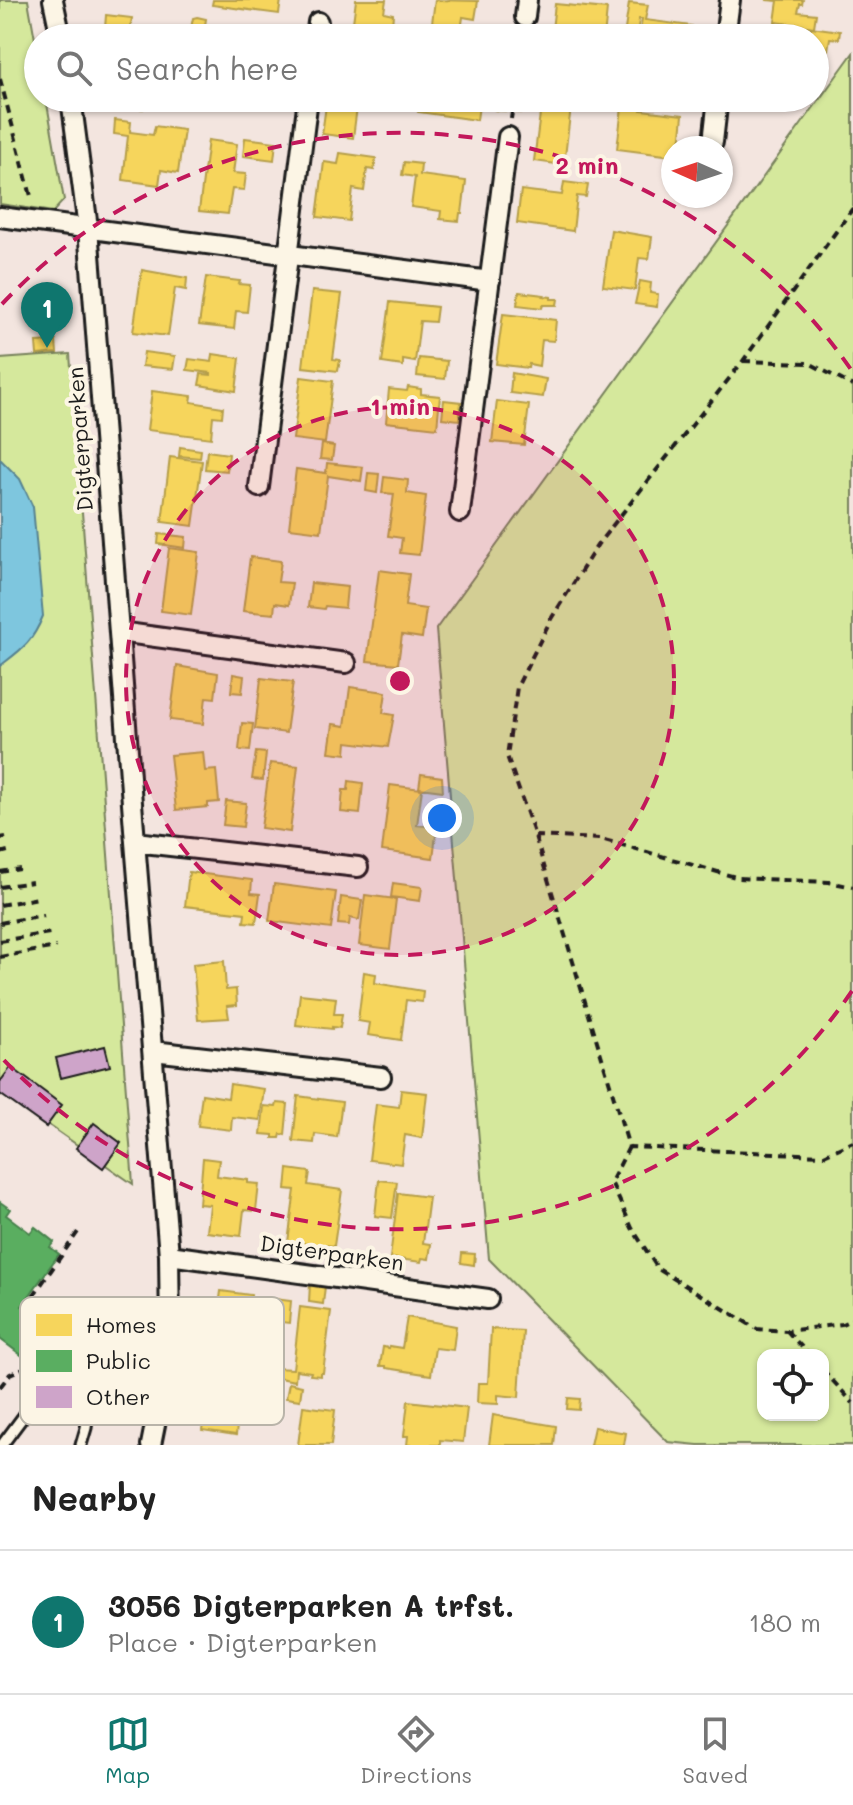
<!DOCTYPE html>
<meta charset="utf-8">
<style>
body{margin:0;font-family:Mali,sans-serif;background:#f2f2f2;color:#222}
.controls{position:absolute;right:24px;bottom:24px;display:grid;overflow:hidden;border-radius:16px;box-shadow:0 2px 6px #0004}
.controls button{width:72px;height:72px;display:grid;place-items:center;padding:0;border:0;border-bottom:2px solid #e0e0e0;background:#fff;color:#222;font:40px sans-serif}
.compass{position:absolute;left:661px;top:136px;width:72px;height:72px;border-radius:50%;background:#fff;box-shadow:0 2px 6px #0004;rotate:273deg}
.you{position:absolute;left:442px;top:818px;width:28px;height:28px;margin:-20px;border:6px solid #fff;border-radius:50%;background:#1a73e8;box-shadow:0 0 0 12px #1a73e833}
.badge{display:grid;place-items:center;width:52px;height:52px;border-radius:50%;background:#0f766e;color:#fff;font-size:26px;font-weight:700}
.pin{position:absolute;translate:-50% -66px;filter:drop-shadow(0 2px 4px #0008)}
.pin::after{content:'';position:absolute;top:42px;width:28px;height:24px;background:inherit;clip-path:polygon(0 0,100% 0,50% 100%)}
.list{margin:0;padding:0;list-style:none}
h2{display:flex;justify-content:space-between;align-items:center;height:104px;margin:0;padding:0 32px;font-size:34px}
h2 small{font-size:26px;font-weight:400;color:#767676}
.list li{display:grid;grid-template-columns:52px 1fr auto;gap:24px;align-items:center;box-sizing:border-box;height:144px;padding:0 32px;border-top:2px solid #e0e0e0}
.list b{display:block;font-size:30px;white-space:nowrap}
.list p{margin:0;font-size:26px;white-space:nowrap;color:#767676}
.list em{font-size:26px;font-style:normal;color:#767676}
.icon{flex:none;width:44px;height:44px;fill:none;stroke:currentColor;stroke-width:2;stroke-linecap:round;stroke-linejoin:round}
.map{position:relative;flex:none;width:853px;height:1445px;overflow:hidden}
.search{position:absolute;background:#fff;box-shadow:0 2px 6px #0004;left:24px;right:24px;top:24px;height:88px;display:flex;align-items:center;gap:20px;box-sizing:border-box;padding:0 28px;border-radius:44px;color:#767676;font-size:30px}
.sheet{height:248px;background:#fff}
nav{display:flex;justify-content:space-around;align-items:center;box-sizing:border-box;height:112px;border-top:2px solid #e0e0e0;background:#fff;font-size:22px;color:#767676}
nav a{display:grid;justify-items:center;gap:4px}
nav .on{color:#0f766e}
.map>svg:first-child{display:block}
.green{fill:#d5e89c;stroke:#78825c;stroke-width:2;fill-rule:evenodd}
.water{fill:#7ec6de;stroke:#578290;stroke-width:2}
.homes{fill:#f6d55c;stroke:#b59e49;stroke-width:2}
.public{fill:#5aae61;stroke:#47824c;stroke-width:2}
.building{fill:#cea4c9;stroke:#1c1c1c;stroke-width:2}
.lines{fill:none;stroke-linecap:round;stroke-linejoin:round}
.lane-casing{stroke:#1c1c1c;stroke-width:15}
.street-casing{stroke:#1c1c1c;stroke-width:24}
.path{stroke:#1c1c1c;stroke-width:4;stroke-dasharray:8 6;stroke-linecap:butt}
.lane{stroke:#fcf5e5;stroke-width:9}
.street{stroke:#fcf5e5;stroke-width:18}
.ring{fill:none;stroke:#c2185b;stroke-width:4;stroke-dasharray:14 10}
.labels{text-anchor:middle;stroke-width:8;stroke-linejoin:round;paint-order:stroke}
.street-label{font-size:22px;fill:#1c1c1c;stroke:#fcf5e5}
.key{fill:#fcf5e5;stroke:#b9b4a9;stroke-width:2}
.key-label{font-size:22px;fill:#1c1c1c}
.centre{fill:#c2185b;stroke:#fcf5e5;stroke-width:4}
.ring-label{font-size:24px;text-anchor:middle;font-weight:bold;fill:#c2185b;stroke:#fcf5e5;stroke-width:8;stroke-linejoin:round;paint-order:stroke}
</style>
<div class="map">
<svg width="853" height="1445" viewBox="0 0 853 1445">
<rect width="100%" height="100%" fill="#f3e5df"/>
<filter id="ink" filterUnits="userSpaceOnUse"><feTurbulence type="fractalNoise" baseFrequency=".0125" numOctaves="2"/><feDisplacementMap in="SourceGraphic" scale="16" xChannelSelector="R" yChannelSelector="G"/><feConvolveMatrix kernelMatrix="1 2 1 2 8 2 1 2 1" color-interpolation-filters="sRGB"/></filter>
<g filter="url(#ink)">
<path class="green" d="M0 0H28L38 56V98H46L64 200 53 212 0 204Z
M853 53V1445H698L668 1442 489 1259 436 629ZM763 1355H823V1415H763Z
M70 354 133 1184 0 1091V359Z"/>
<path class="water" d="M0 459 20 479 33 507 43 616C32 643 22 649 0 666Z"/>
<path class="homes" d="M213 0H281L279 14 212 5Z
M356 0H386L384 12 393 14 391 38 351 37Z
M435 0 478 1 475 19 463 17 460 38H430Z
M766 0H803L802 4H800L798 12 816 14 814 27 775 22 778 1Z
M629 3 648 5 645 20 692 26 691 38H639L642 19H639L637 38 624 36Z
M555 4 607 9 604 38H551Z
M106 15 132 18 130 31 105 28Z
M197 17 206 19 204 32 199 31 200 38H189L193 18Z
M811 27 840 31 839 39 830 38 828 50 815 49V38H809Z
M104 29 125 32 124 38H103Z
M251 31 279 35 278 38H250Z
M113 98H144L143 109 112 105Z
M198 98H221L220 108 197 105Z
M327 98H362V100L358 99 353 138 322 134Z
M420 98H480L477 120 418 112Z
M496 98H509L507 111 495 110Z
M517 98H528L526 113 516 112Z
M542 98H572L564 165 534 161Z
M617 98H643L641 110 683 115 680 146 678 145 677 148H673V156L617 149 622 107 616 106Z
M115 120 131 122 130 132 153 135 155 126 184 130 178 173 161 170 159 185 123 180 128 136 114 134Z
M245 138 276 142 274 160 243 156Z
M208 140 237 144 233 173 246 174 244 190 232 189 228 214 199 211Z
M340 153 376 158 374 170 367 169 364 191 353 189 349 221 317 217 324 162 338 164Z
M404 162 421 164 420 175 466 181 462 213H460L459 221 440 219 441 211 411 207 415 177 402 175Z
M564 182 588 185 586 197 577 196 573 231 517 223 521 190 562 195Z
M611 230 652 237 649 259 639 258 635 290 603 286Z
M142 270 187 278 186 290 175 288 168 336 133 332Z
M206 277 240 281 239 284 250 285 247 312 236 311 234 329 199 325Z
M640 281 651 283 650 293 658 294 657 307 635 304Z
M312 291 342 294 333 359 340 360 338 371 303 367Z
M519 292 544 295 543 296 551 297V299H558L557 305H543L542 308 517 305Z
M390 302 437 307 435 322 420 321 415 362 403 360V366L382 363Z
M503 314 556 320 554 341 542 340 539 366 529 364 528 368 496 364Z
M56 341 57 353 37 355 36 342Z
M144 352 175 356 173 369 142 366Z
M213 354 240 358 236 391 199 385 201 374 211 375V373L187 370 189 359 212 362Z
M419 358 447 361 445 379 417 376Z
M512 373 546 379 543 397 510 393Z
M301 377 333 381 325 443 293 439Z
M408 387 421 389V394L440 396 437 428 386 422 389 389 407 391Z
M152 391 192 396 191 402 223 407 222 417 213 416 211 438 147 430Z
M444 400 461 402 459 420 442 418Z
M497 401 529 405 524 445 492 442Z
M322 444 334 446 332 460 320 459Z
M180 447 201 450 200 458 179 456Z
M207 451 229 454 227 471 205 469Z
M170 457 202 461 193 526 162 522Z
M327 463 363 467 361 481 328 476 321 532 289 528 296 469 326 473Z
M368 473 379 474 377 493 366 491Z
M384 477 408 480 407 493 426 496 419 555 400 553 402 538 388 536 394 494 382 493Z
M159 534 186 537 185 548 158 544Z
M169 548 199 552 191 615 161 611Z
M250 557 281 561 278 582 292 583 289 605 275 603 274 614 243 611Z
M379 570 409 574 405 606 426 609 422 638 402 635 398 664 367 661Z
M311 583 347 587 345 608 325 606 324 609 308 607Z
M177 666 218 673 215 698 206 697 203 724 170 720Z
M233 674 244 676 242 693 231 692Z
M261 678 293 682 286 733 255 729Z
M350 687 386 692 383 713 394 715 388 747 347 742 346 754 329 752 333 724 345 726Z
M242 723 253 724 250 751 239 750Z
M203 752 205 771 216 770 219 802 208 803V807L176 810 170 755Z
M256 752 266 753 263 780 252 779Z
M270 763 298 766 290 832 261 828Z
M421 774 442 777 443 791 419 788Z
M349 781 363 783 360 814 341 812 343 790H348Z
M390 785 422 789 417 825 437 827 433 858 382 851Z
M226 801 246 803 243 827 223 825Z
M189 872 252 880 251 893 260 894 256 923 244 922 245 913 185 906Z
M393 883 422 887 420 901 391 897Z
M274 884 336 892 331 929 269 921Z
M365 895 396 899 390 949 359 945Z
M341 897 362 900 359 920 350 918 349 925 338 924Z
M224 961 226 990 236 989 237 1005 227 1006 229 1018 198 1020 193 964Z
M364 972 376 974 375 983 423 991 422 1002 406 1000 401 1040 368 1035 370 1023 358 1021Z
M300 994 336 998 334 1014H342L340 1028 332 1027V1029L296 1025Z
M230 1084 264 1089 260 1120 232 1117 231 1130 198 1126 202 1094 228 1098Z
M401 1090 427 1093 422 1138 405 1135 401 1164 369 1160 376 1104 399 1107Z
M298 1096 342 1102 337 1137 315 1134 314 1143 293 1141Z
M277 1103 288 1104 285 1135 281 1134 280 1138H273V1135L261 1134 264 1106 276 1107Z
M203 1158 219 1160 217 1176 248 1180V1183L259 1184 256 1211 244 1210 241 1236 207 1232 210 1205 199 1204Z
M288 1169 310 1172 308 1185 342 1190 334 1246 288 1242 295 1190 286 1189Z
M379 1180 397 1182 392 1218 375 1216Z
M398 1193 429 1197 423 1243 431 1244 429 1259 422 1258 421 1262 390 1258Z
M462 1253 475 1254 474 1265 461 1263Z
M310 1284 325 1286 323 1304 309 1302Z
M221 1291 251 1295 243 1360 212 1356Z
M275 1299 291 1301 289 1323 272 1321Z
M300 1307 331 1311 323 1373H320V1376L310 1375 311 1372 296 1370 295 1381 274 1377 275 1368 293 1369Z
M407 1317 456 1326 453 1350 435 1348 431 1375 386 1368V1366H380L383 1347 389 1348V1346L402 1348Z
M491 1329 523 1331 519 1397 498 1395V1404L477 1403 478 1383H488Z
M209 1377 264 1386 261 1410 239 1407 236 1435 202 1430Z
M289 1383 302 1386 300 1400 286 1398Z
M568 1398 580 1399 579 1410 567 1409Z
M408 1401 467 1408 463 1442 440 1440V1445H407L408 1436H404Z
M303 1406 335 1410 331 1445H298Z
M493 1415 556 1426 554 1445H489Z
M594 1427 626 1433 624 1445H590Z"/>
<path class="public" d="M0 1202 10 1209 6 1215 30 1233 35 1227 54 1242 50 1247 59 1254 22 1306 47 1324 24 1357 0 1339Z"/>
<path class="building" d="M105 1046 110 1066 61 1078 56 1058Z
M11 1067 62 1105 46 1127 0 1094V1082Z
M94 1123 121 1143 103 1168 76 1148Z"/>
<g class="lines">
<defs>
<path id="lane" d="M2 1445 37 1398 90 1403
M81 1445 86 1428 93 1378 163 1385"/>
<path id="street" d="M53 0 61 38
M525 17 527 0
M316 38 318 22
M725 38 730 0
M71 98 88 228 135 842 169 1255 170 1333 163 1385 151 1445
M713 142 718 98
M0 217 490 281
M259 487 308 98
M460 512 508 137
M119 632 346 663
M135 842 358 867
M153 1051 381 1077
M169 1255 488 1299"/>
</defs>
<use href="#lane" class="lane-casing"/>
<use href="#street" class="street-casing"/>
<path class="path" d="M0 79 32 200
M511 119 514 98
M853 208 743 361 598 544 551 619 517 687 507 756 535 836 629 1147 824 1155 853 1142
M743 361 809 363 853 386
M535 836 601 839 739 878 829 882 853 887
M0 838 6 837
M0 853 12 850
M0 872 20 869
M0 887 32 882
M0 905 38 898
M0 923 44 915
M0 941 50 933
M0 957 56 947
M629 1147 611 1182 632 1228 658 1269 757 1329 787 1331 842 1324 853 1319
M787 1331 809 1355
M823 1370 853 1403
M79 1375 51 1351C55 1344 64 1332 63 1325 62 1314 40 1304 31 1299L80 1229
M0 1387 10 1374 35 1363 51 1351"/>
<use href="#lane" class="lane"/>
<use href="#street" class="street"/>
</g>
</g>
<circle cx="400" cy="681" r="274" fill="#c2185b" fill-opacity=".12"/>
<g class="ring">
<circle cx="400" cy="681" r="274"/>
<path d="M852 991A548 548 0 0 1 2 1058M2 304A548 548 0 0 1 852 371"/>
</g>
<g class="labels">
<g class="street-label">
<text transform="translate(80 439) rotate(-94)" y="8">Digterparken</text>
<text transform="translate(332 1253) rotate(8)" y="8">Digterparken</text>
</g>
</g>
<rect x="20" y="1297" width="264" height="128" rx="12" class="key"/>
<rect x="36" y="1314" width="36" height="22" fill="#f6d55c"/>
<rect x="36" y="1350" width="36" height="22" fill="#5aae61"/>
<rect x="36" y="1386" width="36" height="22" fill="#cea4c9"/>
<g class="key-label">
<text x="86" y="1333">Homes</text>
<text x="86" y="1369">Public</text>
<text x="86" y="1405">Other</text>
</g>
<circle cx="400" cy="681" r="12" class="centre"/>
<g class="ring-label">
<text x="587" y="174">2 min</text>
<text x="400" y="415">1 min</text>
</g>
</svg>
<div class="controls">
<button><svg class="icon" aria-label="locate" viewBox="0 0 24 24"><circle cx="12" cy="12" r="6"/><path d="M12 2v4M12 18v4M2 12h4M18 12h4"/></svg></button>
</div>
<svg class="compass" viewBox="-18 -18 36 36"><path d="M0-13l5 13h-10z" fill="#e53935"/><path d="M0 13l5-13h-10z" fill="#767676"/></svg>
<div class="you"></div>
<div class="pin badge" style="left:47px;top:348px">1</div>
<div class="search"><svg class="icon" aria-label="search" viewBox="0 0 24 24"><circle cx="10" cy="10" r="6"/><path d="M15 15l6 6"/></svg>Search here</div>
</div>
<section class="sheet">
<h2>Nearby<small></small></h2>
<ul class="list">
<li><span class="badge">1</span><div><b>3056 Digterparken A trfst.</b><p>Place · Digterparken</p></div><em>180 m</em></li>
</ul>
</section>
<nav>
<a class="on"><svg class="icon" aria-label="map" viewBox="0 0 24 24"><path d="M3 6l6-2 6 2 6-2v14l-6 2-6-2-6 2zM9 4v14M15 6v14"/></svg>Map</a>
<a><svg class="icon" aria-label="directions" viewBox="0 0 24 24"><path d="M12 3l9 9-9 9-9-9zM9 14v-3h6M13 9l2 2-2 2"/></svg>Directions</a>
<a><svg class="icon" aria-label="saved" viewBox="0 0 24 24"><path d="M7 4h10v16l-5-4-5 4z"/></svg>Saved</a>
</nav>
